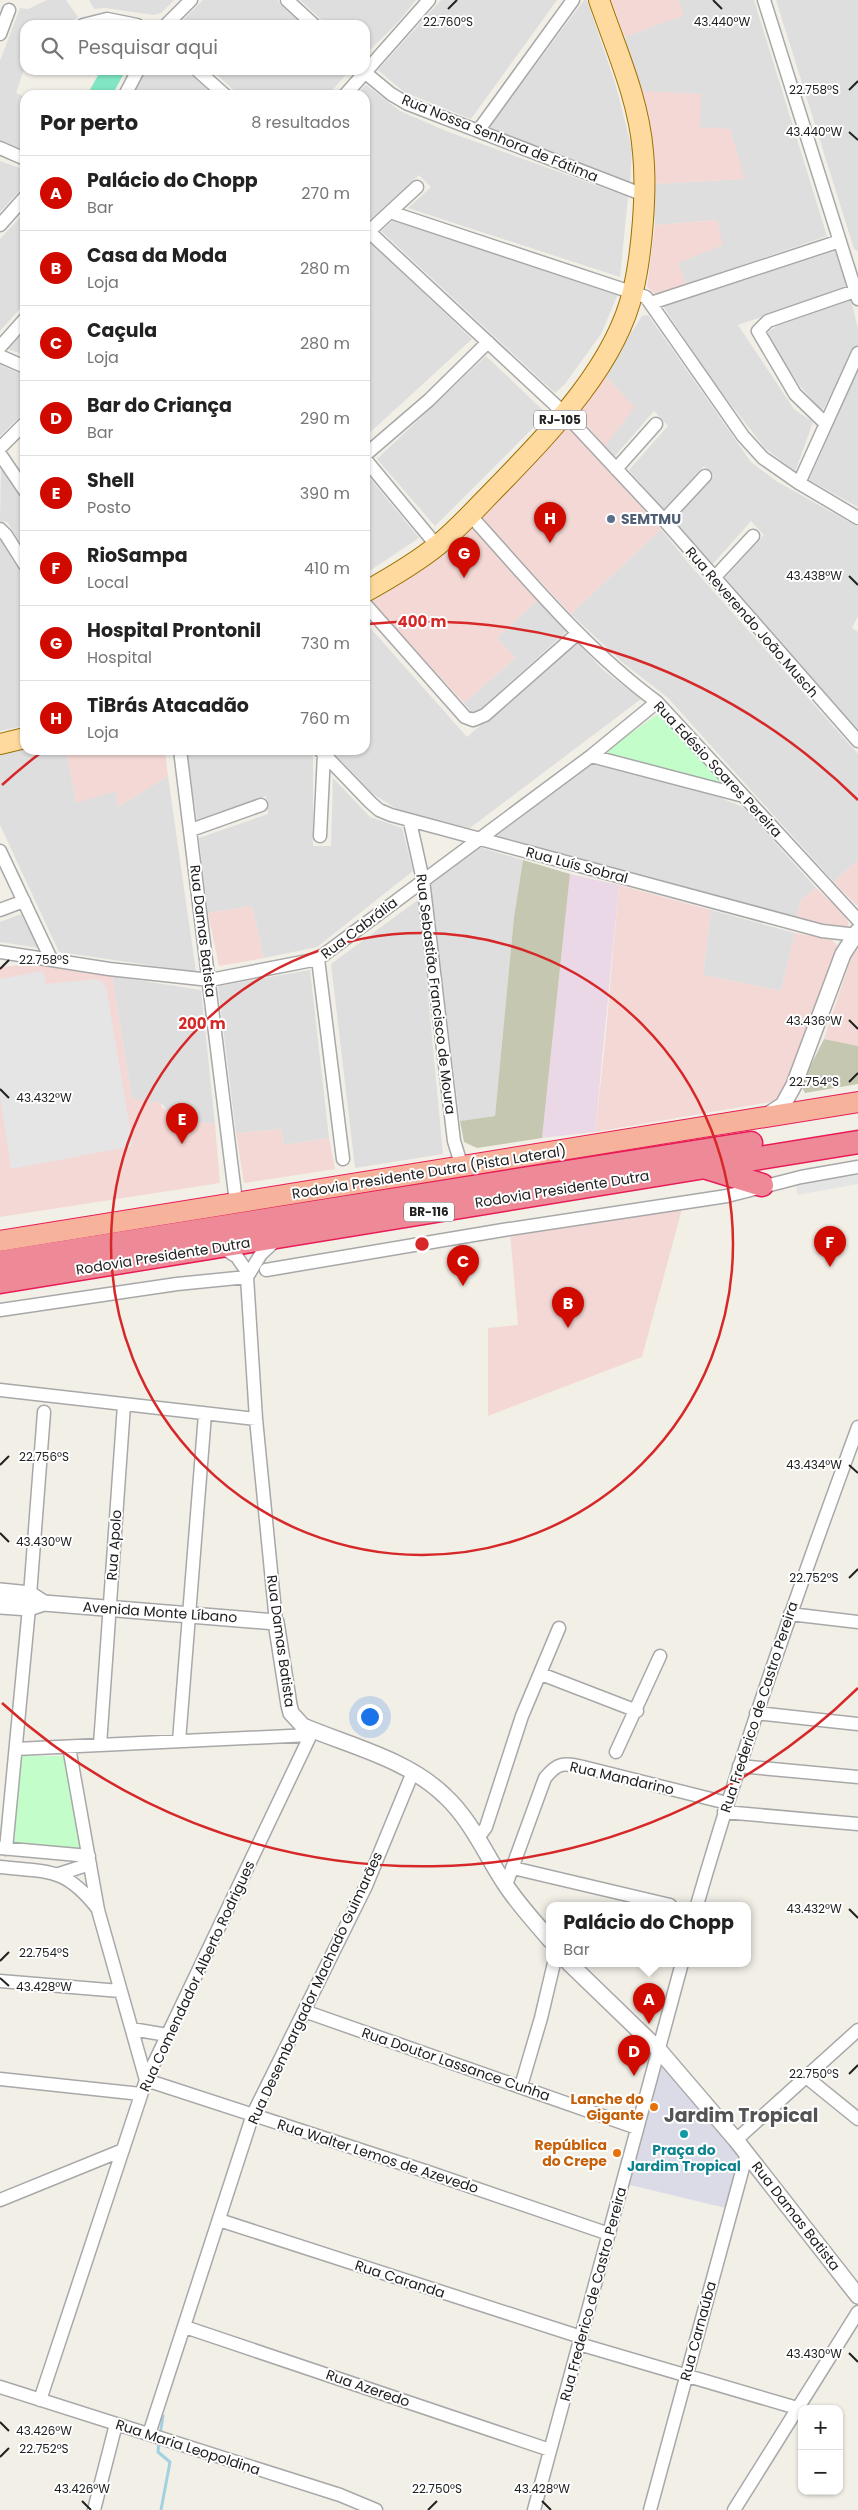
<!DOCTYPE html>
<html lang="pt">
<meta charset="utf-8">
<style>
body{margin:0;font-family:Poppins,sans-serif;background:#f2f2f2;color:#222}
.controls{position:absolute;right:15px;bottom:15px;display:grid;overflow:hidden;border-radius:10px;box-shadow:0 1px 4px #0004}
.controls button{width:45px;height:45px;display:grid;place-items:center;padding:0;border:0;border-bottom:1px solid #e0e0e0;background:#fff;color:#222;font:25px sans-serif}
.you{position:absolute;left:369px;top:1716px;width:18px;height:18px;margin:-12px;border:4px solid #fff;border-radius:50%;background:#1a73e8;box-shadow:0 0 0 8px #1a73e833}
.badge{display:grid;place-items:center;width:32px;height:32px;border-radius:50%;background:#d10a00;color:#fff;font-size:16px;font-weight:700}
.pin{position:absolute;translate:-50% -41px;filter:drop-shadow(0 1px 2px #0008)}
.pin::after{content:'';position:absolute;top:26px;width:18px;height:15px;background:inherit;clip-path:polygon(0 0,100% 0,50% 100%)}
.popup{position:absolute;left:546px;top:1902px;width:205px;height:65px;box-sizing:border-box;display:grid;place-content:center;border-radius:10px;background:#fff;filter:drop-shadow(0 1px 4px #0005);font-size:16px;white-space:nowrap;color:#767676}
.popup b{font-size:19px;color:#222}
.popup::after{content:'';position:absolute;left:50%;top:100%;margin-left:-10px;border:10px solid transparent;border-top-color:#fff}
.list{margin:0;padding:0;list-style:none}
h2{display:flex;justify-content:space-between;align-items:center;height:65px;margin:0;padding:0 20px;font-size:21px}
h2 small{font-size:16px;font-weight:400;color:#767676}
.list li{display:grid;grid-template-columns:32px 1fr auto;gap:15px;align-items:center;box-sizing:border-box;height:75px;padding:0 20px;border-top:1px solid #e0e0e0}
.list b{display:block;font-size:19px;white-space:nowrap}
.list p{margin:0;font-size:16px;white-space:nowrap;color:#767676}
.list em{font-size:16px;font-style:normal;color:#767676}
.icon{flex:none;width:28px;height:28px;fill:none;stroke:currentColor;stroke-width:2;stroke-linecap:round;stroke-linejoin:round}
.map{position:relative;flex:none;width:858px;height:2510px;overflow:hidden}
.search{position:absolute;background:#fff;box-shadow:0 1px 4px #0004;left:20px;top:20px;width:350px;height:55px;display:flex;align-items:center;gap:12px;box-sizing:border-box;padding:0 18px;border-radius:15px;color:#767676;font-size:19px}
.panel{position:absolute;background:#fff;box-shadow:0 1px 4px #0004;left:20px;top:90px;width:350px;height:665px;border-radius:15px}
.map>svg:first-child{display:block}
.residential{fill:#dfdede}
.commercial{fill:#f3d8d5}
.industrial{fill:#ebd8e7}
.construction{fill:#c6c7b1}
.park{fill:#c2fdca}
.pitch{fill:#80e6c3}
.parking{fill:#e5e5e5}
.plaza{fill:#dbdbe8}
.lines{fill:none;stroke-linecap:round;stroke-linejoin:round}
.stream{stroke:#a4d1e2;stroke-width:3}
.minor-casing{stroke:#a8a8a8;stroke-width:15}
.tertiary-casing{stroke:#a8a8a8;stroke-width:18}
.primary-casing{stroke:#9d7100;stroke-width:22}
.trunk-casing{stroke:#e81b57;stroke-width:22}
.motorway-casing{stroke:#e81b57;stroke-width:25}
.minor{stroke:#fff;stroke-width:12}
.tertiary{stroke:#fff;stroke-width:15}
.primary{stroke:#ffda9e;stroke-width:20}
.trunk{stroke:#f6b29a;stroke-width:20}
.motorway{stroke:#ee8a97;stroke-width:22}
.ticks{fill:none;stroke:#212121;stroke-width:2}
.ring{fill:none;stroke:#d62828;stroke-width:2.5}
.service-dot{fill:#5c6f8a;stroke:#fff;stroke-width:2}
.food-dot{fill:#e8710a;stroke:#fff;stroke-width:2}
.culture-dot{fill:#0f9aa8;stroke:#fff;stroke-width:2}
.labels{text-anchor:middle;stroke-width:4;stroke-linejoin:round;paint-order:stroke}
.shield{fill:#fff;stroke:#646464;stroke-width:1}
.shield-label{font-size:12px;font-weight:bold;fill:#212121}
.street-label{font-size:14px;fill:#212121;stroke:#fff}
.service-label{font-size:14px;font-weight:bold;fill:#4e5e75;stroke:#fff;text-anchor:start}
.food-label{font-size:14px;font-weight:bold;fill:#c56008;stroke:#fff;text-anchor:end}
.culture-label{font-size:14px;font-weight:bold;fill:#0d838f;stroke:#fff}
.district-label{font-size:19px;font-weight:bold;fill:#545454;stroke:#fff}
.ticks-label{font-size:12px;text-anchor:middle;fill:#212121;stroke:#fff;stroke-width:4;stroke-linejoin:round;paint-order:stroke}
.centre{fill:#d62828;stroke:#fff;stroke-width:2.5}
.ring-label{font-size:15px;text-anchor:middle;font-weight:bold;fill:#d62828;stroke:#fff;stroke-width:4;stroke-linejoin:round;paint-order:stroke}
</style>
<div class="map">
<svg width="858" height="2510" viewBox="0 0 858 2510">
<rect width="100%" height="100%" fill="#f2efe7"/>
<path class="residential" d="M47 0H66L78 17 66 25H25V66L16 93 25 97V151L0 141V61L20 8 28 9Z
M89 0H174L161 13 154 15 105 8 94 9Z
M203 0H277L303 25H178Z
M300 0H416L400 20 365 55V25H327Z
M441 0H557L471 119 404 92 378 70Z
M584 0H587L616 86 632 149 630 183 488 129Z
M678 0H754L827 236 686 284 678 263 722 245 717 220 655 225 653 184 744 179 700 127 640 91 625 37 683 15Z
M776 0H858V251L854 249Z
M146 70H185L214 95H131Z
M212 70H350L328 95H239Z
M366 85 400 111 446 131 628 197 620 277 408 208 431 187 419 175 371 219 365 214V95H356Z
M0 161 25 170V185L0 212Z
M25 212V303L0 331V239Z
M394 220 618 294 601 334 565 384 555 393 381 231Z
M370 242 472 339 365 437V245Z
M835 251 847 287 738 325 794 409 813 422 795 472 764 447 711 379 663 306Z
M851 300 858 329V346L822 411 799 385 772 343 768 332 777 326Z
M648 315 751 462 776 481 858 527V616L852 628 858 632V735L724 579 764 535 751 521 712 565 673 521 714 476 704 466 663 510 629 470 668 426 654 411 615 456 605 446 634 407 604 375 642 316Z
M25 330V355L8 349Z
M486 356 547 414 435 526 377 459Z
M0 365 25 376V411L0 436Z
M858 370V507L809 480Z
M1 468 25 503V551L7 522 0 521Z
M365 472 419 538 365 574Z
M661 529 690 565 858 754V860L834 882 667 697 622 662 571 614Z
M0 539 25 579V726L0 731Z
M539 599 567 631 474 715 464 703 515 658 497 638Z
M365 622 467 737 577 642 603 670 641 699 470 828 400 811 373 794 331 750H365Z
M25 748V750H66L76 802 116 791 118 807 168 776 196 972 59 952 0 825V754Z
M193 750H310L313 757V846H331L333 778 370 817 402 828 413 871 317 947 264 958 252 906 208 913 199 838 268 814 266 796 197 820 187 753Z
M591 764 718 797 743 807 816 888 801 900 796 918 493 835Z
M479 847 523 860 514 917 495 1116 460 1121 430 885Z
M419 899 443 1154 355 1168 331 964Z
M711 910 795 933 781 991 703 975Z
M21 914 39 948 0 942V922Z
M310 970 329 1138 284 1145 281 1129 236 1133 218 986Z
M112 976 201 990 215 1124 167 1119V1110L161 1103 132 1099Z"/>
<path class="commercial" d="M611 0H678L684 15 625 37Z
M640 91 701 94 700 127 730 129 745 179 653 184Z
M717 220 723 245 678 263 686 284 656 295 647 287 655 225Z
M604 375 635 407 605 446 577 414Z
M567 425 661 529 571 614 479 517Z
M472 526 539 599 497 638 515 658 464 703 367 597Z
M66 750H165L168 776 118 807 116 791 76 803Z
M858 860V905H856L834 882Z
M619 885 711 910 703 975 781 991 795 933 832 940 837 945 785 1093 776 1101 595 1132 605 1044Z
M816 888 844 914 849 924 845 929H836L796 918 801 900Z
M252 906 264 958 219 966 208 913Z
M858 945V1046L824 1039 854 949Z
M53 962 112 976 132 1099 161 1103 162 1108 167 1110V1119L215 1124 220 1183 0 1217V967Z
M281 1129 284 1145 329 1138 335 1169 244 1183 236 1133Z
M683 1205 642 1357 488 1416V1328L518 1325 510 1232Z"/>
<path class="industrial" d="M570 874 619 885 595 1132 542 1138Z"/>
<path class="construction" d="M523 860 570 874 542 1138 477 1148 464 1142 460 1121 495 1116 514 917Z
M824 1039 858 1046V1084L805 1093 801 1085Z"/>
<path class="park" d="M658 714 666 720 729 786 602 754Z
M20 1756H65L80 1850 14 1845Z"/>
<path class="pitch" d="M101 70H126L112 95H87Z"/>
<path class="parking" d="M43 971 46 984 95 979 102 981 106 987 133 1146 11 1169 0 1096V979Z
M858 1170V1184L797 1195 796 1179Z"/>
<path class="plaza" d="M660 2057 749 2157 734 2210 626 2184Z"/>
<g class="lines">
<path class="stream" d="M160 2435 163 2416
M159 2441 158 2452 170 2462 161 2510"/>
<defs>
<path id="minor" d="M287 0 314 25
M764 0 858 299
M83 25 107 19 137 25
M166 25 191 0
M0 34 9 10
M197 70 225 95
M362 70 391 94 408 104 644 195
M125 95 138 70
M345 95 429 0
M478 131 573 0
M0 148 25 159
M390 212 646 297 743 436 763 458 799 483 858 518
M0 225 25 197
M365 228 565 414 664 520 858 741
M365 235 417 187
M651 303 840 241
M0 347 25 319
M0 356 25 367
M825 423 795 394 758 331 768 321 855 291
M0 448 25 423
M0 454 25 491
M365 455 429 400 488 342
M365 459 437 546
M616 469 656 424
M799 483 858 353
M470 515C529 580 586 650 657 702L858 920
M664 520 705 476
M0 529 6 535 25 565
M714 578 753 536
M365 604 465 717 473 720 485 715 578 633
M180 750 236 1202
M320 750 370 802 379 810 391 815 822 931 858 935
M591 756 740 795
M410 822 423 880 454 1141 462 1167
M191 830 261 805
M320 836 324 754
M0 851 51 959
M0 910 24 901
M0 952 109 969 210 980 318 959 591 756 657 702
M318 959 343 1159
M220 1246 237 1257 248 1273
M266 1270 503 1230 727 1196 801 1177 858 1167
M0 1310 177 1284 247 1277
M0 1390 256 1419
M790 1614 858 1622
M276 1622 256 1419 247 1277 261 1254 277 1239
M541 1674 637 1711
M756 1713 858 1724
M179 1741 205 1414
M100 1745 124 1405
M69 1747 98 1910 146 2080
M16 1749 310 1735
M616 1752 660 1656
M739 1766 858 1777
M724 1812 858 1824
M478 1838 486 1827 522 1716 559 1628
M0 1848 89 1856
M6 1849 29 1608 44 1412
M0 1867C49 1872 65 1867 98 1909
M513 1868 670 1905
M59 1874 90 1864
M506 1885 545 1778C558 1762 563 1763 583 1767L727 1803
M697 1905C744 1743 800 1585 858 1427
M0 1981 120 1991
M304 2011 637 2128
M132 2029 167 2035
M805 2076 858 2119
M0 2079 141 2094
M146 2080 428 2172 609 2234
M521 2086 541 2018 554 1963
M736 2140 858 2030
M0 2200 123 2150
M219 2220 581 2337
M185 2327 550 2450
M579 2344 797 2408
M0 2387 340 2495 376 2510
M40 2400 146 2080 313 1730
M149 2434 253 2114 366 1886 413 1772
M94 2510 116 2424
M534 2510 682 1963
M650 2510 747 2153
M734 2510 858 2312"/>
<path id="tertiary" d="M769 1114 783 1105 794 1085 843 954 858 931
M0 1591 30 1594 44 1603
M0 1606 29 1608 44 1603 276 1622 289 1705 291 1713 303 1726C350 1746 407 1759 445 1796 471 1820 486 1855 505 1884 518 1904 535 1922 550 1940
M569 1963 659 2050 736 2140 858 2296"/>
<path id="primary" d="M365 592C390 578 416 563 438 545 461 526 481 503 502 482 553 429 616 364 633 291 642 253 647 191 643 152 639 100 616 49 599 0
M0 744 25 738"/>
<path id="trunk" d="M0 1241 858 1102"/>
<path id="motorway" d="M707 1168 762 1185
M0 1262 751 1143
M0 1282 858 1142"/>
</defs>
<use href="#minor" class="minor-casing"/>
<use href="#tertiary" class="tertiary-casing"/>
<use href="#primary" class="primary-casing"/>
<use href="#trunk" class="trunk-casing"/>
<use href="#motorway" class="motorway-casing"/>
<use href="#minor" class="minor"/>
<use href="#tertiary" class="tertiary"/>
<use href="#primary" class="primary"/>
<use href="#trunk" class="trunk"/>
<use href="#motorway" class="motorway"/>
</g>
<path class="ticks" d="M713 0 722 9M448 9 457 0M849 90 858 81M849 132 858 140M849 576 858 585M0 969 9 960M849 1020 858 1029M849 1082 858 1073M0 1089 9 1098M0 1465 9 1456M849 1465 858 1473M0 1533 9 1542M849 1578 858 1569M849 1909 858 1918M0 1961 9 1952M0 1978 9 1986M849 2074 858 2065M849 2353 858 2362M0 2422 9 2431M0 2457 9 2448M82 2501 91 2510M542 2501 551 2510M428 2510 437 2501"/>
<g class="ring">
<circle cx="422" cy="1244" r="311"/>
<path d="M858 1688A622 622 0 0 1 2 1703M2 785A622 622 0 0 1 43 751M368 624A622 622 0 0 1 858 800"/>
</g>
<circle class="service-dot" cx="611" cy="519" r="5"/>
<g class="food-dot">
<circle cx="654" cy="2107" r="5"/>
<circle cx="617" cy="2153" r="5"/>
</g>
<circle class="culture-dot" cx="684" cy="2134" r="5"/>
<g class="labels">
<g class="shield">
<rect x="534" y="410.5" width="52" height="19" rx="4"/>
<rect x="404" y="1202.5" width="50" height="19" rx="4"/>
</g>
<g class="shield-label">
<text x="560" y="424">RJ-105</text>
<text x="429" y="1216">BR-116</text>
</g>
<g class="street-label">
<text transform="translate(500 138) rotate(22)" y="5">Rua Nossa Senhora de Fátima</text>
<text transform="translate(752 622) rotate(49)" y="5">Rua Reverendo João Musch</text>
<text transform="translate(718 769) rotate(47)" y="5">Rua Edésio Soares Pereira</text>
<text transform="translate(577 865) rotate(15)" y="5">Rua Luís Sobral</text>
<text transform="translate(359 928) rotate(-37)" y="5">Rua Cabrália</text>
<text transform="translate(203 931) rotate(83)" y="5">Rua Damas Batista</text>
<text transform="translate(436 994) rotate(83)" y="5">Rua Sebastião Francisco de Moura</text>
<text transform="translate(429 1172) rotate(-9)" y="5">Rodovia Presidente Dutra (Pista Lateral)</text>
<text transform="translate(562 1189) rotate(-9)" y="5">Rodovia Presidente Dutra</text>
<text transform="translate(163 1256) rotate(-9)" y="5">Rodovia Presidente Dutra</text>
<text transform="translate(114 1545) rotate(-86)" y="5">Rua Apolo</text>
<text transform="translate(160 1612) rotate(4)" y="5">Avenida Monte Líbano</text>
<text transform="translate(281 1641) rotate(82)" y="5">Rua Damas Batista</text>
<text transform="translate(759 1707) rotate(-72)" y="5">Rua Frederico de Castro Pereira</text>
<text transform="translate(622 1778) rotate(13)" y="5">Rua Mandarino</text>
<text transform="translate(197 1976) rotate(-65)" y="5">Rua Comendador Alberto Rodrigues</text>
<text transform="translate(315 1988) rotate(-65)" y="5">Rua Desembargador Machado Guimarães</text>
<text transform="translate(456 2064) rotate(19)" y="5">Rua Doutor Lassance Cunha</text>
<text transform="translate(378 2156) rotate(18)" y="5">Rua Walter Lemos de Azevedo</text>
<text transform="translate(796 2216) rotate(52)" y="5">Rua Damas Batista</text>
<text transform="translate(400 2279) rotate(18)" y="5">Rua Caranda</text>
<text transform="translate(593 2294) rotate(-75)" y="5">Rua Frederico de Castro Pereira</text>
<text transform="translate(698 2331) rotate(-75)" y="5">Rua Carnaúba</text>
<text transform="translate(368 2388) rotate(19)" y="5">Rua Azeredo</text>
<text transform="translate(188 2447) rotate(18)" y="5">Rua Maria Leopoldina</text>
</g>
<g class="service-label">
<text x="621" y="524">SEMTMU</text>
</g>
<g class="food-label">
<text x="644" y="2104">Lanche do<tspan x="644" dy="16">Gigante</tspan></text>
<text x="607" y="2150">República<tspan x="607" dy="16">do Crepe</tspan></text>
</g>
<g class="culture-label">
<text x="684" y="2155">Praça do<tspan x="684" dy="16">Jardim Tropical</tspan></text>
</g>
<g class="district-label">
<text x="741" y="2122">Jardim Tropical</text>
</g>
</g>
<g class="ticks-label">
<text x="722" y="26">43.440°W</text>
<text x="448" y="26">22.760°S</text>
<text x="814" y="94">22.758°S</text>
<text x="814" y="136">43.440°W</text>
<text x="814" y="580">43.438°W</text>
<text x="44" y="964">22.758°S</text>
<text x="814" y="1025">43.436°W</text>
<text x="814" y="1086">22.754°S</text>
<text x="44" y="1102">43.432°W</text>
<text x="44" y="1461">22.756°S</text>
<text x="814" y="1469">43.434°W</text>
<text x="44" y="1546">43.430°W</text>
<text x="814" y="1582">22.752°S</text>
<text x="814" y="1913">43.432°W</text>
<text x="44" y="1957">22.754°S</text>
<text x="44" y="1991">43.428°W</text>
<text x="814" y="2078">22.750°S</text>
<text x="814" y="2358">43.430°W</text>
<text x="44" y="2435">43.426°W</text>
<text x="44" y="2453">22.752°S</text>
<text x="437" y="2493">22.750°S</text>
<text x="82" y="2493">43.426°W</text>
<text x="542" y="2493">43.428°W</text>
</g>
<circle cx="422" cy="1244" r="8" class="centre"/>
<g class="ring-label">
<text x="422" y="627">400 m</text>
<text x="202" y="1029">200 m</text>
</g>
</svg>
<div class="controls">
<button>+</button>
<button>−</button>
</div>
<div class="you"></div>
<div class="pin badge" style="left:649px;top:2024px">A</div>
<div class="popup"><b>Palácio do Chopp</b>Bar</div>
<div class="pin badge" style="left:568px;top:1328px">B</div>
<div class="pin badge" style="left:463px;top:1286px">C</div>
<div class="pin badge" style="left:634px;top:2076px">D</div>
<div class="pin badge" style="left:182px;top:1144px">E</div>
<div class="pin badge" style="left:830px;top:1267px">F</div>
<div class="pin badge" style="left:464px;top:578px">G</div>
<div class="pin badge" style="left:550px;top:543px">H</div>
<div class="search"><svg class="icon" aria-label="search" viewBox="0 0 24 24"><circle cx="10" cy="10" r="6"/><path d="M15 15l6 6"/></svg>Pesquisar aqui</div>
<section class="panel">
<h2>Por perto<small>8 resultados</small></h2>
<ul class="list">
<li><span class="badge">A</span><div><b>Palácio do Chopp</b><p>Bar</p></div><em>270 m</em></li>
<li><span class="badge">B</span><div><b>Casa da Moda</b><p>Loja</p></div><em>280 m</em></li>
<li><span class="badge">C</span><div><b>Caçula</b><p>Loja</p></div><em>280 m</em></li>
<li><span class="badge">D</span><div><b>Bar do Criança</b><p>Bar</p></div><em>290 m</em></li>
<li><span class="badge">E</span><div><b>Shell</b><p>Posto</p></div><em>390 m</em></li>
<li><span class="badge">F</span><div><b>RioSampa</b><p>Local</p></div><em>410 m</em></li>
<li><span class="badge">G</span><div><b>Hospital Prontonil</b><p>Hospital</p></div><em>730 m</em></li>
<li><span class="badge">H</span><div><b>TiBrás Atacadão</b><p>Loja</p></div><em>760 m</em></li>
</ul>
</section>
</div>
